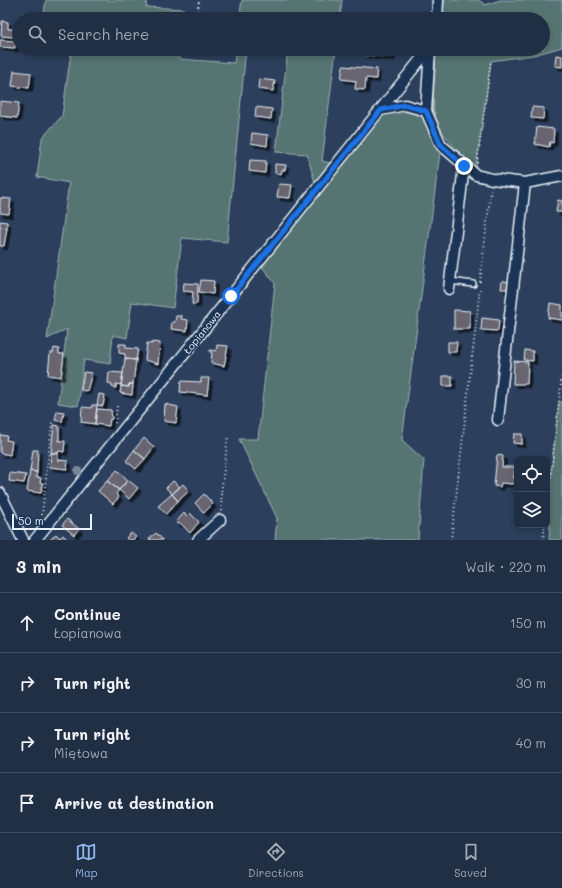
<!DOCTYPE html>
<meta charset="utf-8">
<style>
body{margin:0;font-family:Mali,sans-serif;background:#29374c;color:#f1f3f6}
.controls{position:absolute;right:12px;bottom:12px;display:grid;overflow:hidden;border-radius:6px;box-shadow:0 2px 6px #0003}
.controls button{width:36px;height:36px;display:grid;place-items:center;padding:0;border:0;border-bottom:1px solid #3e4a5e;background:#212f45;color:#f1f3f6;font:20px sans-serif}
.scale{position:absolute;left:12px;bottom:10px;width:80px;box-sizing:border-box;padding-left:4px;border:2px solid #e8f1f8;border-top:0;font-size:11px;line-height:14px;white-space:nowrap;color:#e8f1f8;-webkit-text-stroke:3px #1d3557;paint-order:stroke}
.stop{position:absolute;width:12px;height:12px;margin:-9px;border:3px solid #1a73e8;border-radius:50%;background:#fff}
.stop.end{background:#1a73e8;border-color:#fff;box-shadow:0 1px 4px #0008}
.list{margin:0;padding:0;list-style:none}
h2{display:flex;justify-content:space-between;align-items:center;height:52px;margin:0;padding:0 16px;font-size:17px}
h2 small{font-size:13px;font-weight:400;color:#a2a9b3}
.list li{display:grid;grid-template-columns:26px 1fr auto;gap:12px;align-items:center;box-sizing:border-box;height:60px;padding:0 16px;border-top:1px solid #3e4a5e}
.list b{display:block;font-size:15px;white-space:nowrap}
.list p{margin:0;font-size:13px;white-space:nowrap;color:#a2a9b3}
.list em{font-size:13px;font-style:normal;color:#a2a9b3}
.icon{flex:none;width:22px;height:22px;fill:none;stroke:currentColor;stroke-width:2;stroke-linecap:round;stroke-linejoin:round}
.map{position:relative;flex:none;width:562px;height:540px;overflow:hidden}
.search{position:absolute;background:#212f45;box-shadow:0 2px 6px #0003;left:12px;right:12px;top:12px;height:44px;display:flex;align-items:center;gap:10px;box-sizing:border-box;padding:0 14px;border-radius:22px;color:#a2a9b3;font-size:15px}
.sheet{height:292px;background:#212f45}
nav{display:flex;justify-content:space-around;align-items:center;box-sizing:border-box;height:56px;border-top:1px solid #3e4a5e;background:#212f45;font-size:11px;color:#a2a9b3}
nav a{display:grid;justify-items:center;gap:2px}
nav .on{color:#90b9f0}
.map>svg:first-child{display:block}
.green{fill:#567472;stroke:#9fb2b5}
.building{fill:#676571;stroke:#e8f1f8;filter:url(#shadow)}
.lines{fill:none;stroke-linecap:round;stroke-linejoin:round}
.service-casing{stroke:#e8f1f8;stroke-width:8}
.minor-casing{stroke:#e8f1f8;stroke-width:13}
.path{stroke:#e8f1f8;stroke-width:2;stroke-dasharray:1 3;stroke-linecap:butt}
.service{stroke:#1d3557;stroke-width:5}
.minor{stroke:#1d3557;stroke-width:10}
.tree{fill:#778998}
.route{stroke:#1a73e8;stroke-width:5}
.labels{text-anchor:middle;stroke-width:3;stroke-linejoin:round;paint-order:stroke}
.street-label{font-size:10px;fill:#e8f1f8;stroke:#1d3557}
</style>
<div class="map">
<svg width="562" height="540" viewBox="0 0 562 540">
<defs>
<filter id="shadow"><feDropShadow dx="3.5" dy="3.5" stdDeviation="0" flood-color="#0009"/></filter>
</defs>
<rect width="100%" height="100%" fill="#2c3f5c"/>
<filter id="ink" filterUnits="userSpaceOnUse"><feTurbulence type="fractalNoise" baseFrequency=".025" numOctaves="2"/><feDisplacementMap in="SourceGraphic" scale="8" xChannelSelector="R" yChannelSelector="G"/><feConvolveMatrix kernelMatrix="1 2 1 2 8 2 1 2 1" color-interpolation-filters="sRGB"/></filter>
<g filter="url(#ink)">
<path class="green" d="M46 0H147L146 7 184 9 183 19H43Z
M242 0H342L340 19H239Z
M444 0H479L485 5 500 0H562V47L534 55 491 61 476 168C460 153 439 135 434 111 432 98 436 64 436 49H543V19H443Z
M49 49H180L179 59 234 63 236 49H246L227 242 182 238 173 308 132 302 127 338 113 335 110 364 84 360 78 406 58 403 67 329 47 339 69 183 37 177 42 138 62 116 71 52Z
M288 49H336L322 161 330 163 315 183 307 154 276 152Z
M405 105 426 111 441 145 402 440 424 460 418 540H275L277 518 239 439H258L275 283 258 262 381 110Z
M559 402H562V540H549L550 524 547 523V509Z"/>
<path class="building" d="M23 14 35 15V19H22Z
M2 21 8 22V29H13V37L1 36Z
M0 40 15 41V48L0 47Z
M366 49H391V57L365 55Z
M556 55 562 56V67L555 66Z
M343 66 377 69 376 79 366 78 365 90 355 89 356 81 341 79Z
M14 71 31 73 29 88 12 86Z
M259 79 275 81 273 91 258 89Z
M0 101 19 103 17 118 0 116Z
M256 107 272 109 271 119 255 117Z
M532 107 544 108 543 119 531 118Z
M537 127 554 129 553 143 550 142 549 147 535 144Z
M252 133 268 135 267 146 251 143Z
M250 160 266 161 265 173 249 171Z
M275 164 286 165 285 170H282L281 174 275 173Z
M279 184 292 185 290 198 277 197Z
M0 198 11 199 9 214 0 213Z
M558 200 562 201V212H556Z
M0 221 7 222V228L0 227Z
M0 227 7 228 4 246H0Z
M201 280 214 281 213 294 199 292Z
M502 281 511 282 510 289H501Z
M184 283 198 284 197 304H192L193 292 183 291Z
M550 303 562 305V320L548 318Z
M454 310 470 311V329H454Z
M176 316H182L181 319 188 320 187 331 171 329 172 322H175Z
M482 318 499 320 498 331 481 330Z
M152 342 160 343 158 364 145 360 147 343 152 344Z
M448 342H457L456 352H448Z
M119 344H126V348L138 349 136 360 125 359V354L119 353Z
M217 345 228 346 224 366 211 363 212 353 210 352V350L216 351Z
M54 348 59 349V354H64L61 377 48 375 50 353H53Z
M525 350 533 351V361L524 360Z
M125 359 136 360 133 384H129V387L121 386Z
M514 361 528 362 527 384H513Z
M84 372 92 373 87 391 81 390Z
M109 372 123 373 121 385 116 384V388L112 387V384L108 383Z
M443 376H452V386H443Z
M201 378H209L207 395 180 392 181 381 201 382Z
M129 384H133L132 395 120 393 121 386 129 387Z
M99 394 105 395 103 406 97 405Z
M165 404 178 407 176 423 164 421Z
M92 405H97L95 424 81 422 82 407 92 408Z
M97 409 111 410 112 419H110L109 426 95 424Z
M57 411 64 412 62 422 55 420Z
M54 425 59 426V441H65L64 452 59 451 58 453H51Z
M514 434H522V444L513 443Z
M0 435 7 436 6 440 12 441 10 455 0 453Z
M144 438 154 447 145 459 134 450Z
M33 450H38L37 472 30 471Z
M134 450 145 459 136 469 126 461Z
M51 453H58V460L68 461 67 469 50 467Z
M497 455 503 456 502 467H515L513 484 501 483 500 487 494 486Z
M117 470 128 480 119 490 107 481Z
M30 471 37 472 36 477 41 478 40 483H43L41 493 27 491Z
M10 473 26 475 24 483 9 481Z
M128 480 138 488 129 499 119 490Z
M107 481 119 490 116 494 119 497 113 504 98 491Z
M173 481 180 487 172 494 166 488Z
M183 484 189 491 178 501 172 494Z
M172 494 178 501 166 514 158 506Z
M204 494 213 504 204 513 195 503Z
M184 513 187 516 190 513 199 522 190 533 180 523 178 524 176 522Z
M67 519 79 529 74 535 62 525Z
M131 533 136 537 133 540H128L126 538Z
M156 533 163 540H150L149 539Z
M56 534 60 538 63 535 68 540H50Z"/>
<g class="lines">
<defs>
<path id="service" d="M450 281 473 284"/>
<path id="minor" d="M437 19 438 0
M430 49 426 111 441 145 476 175 492 179 525 183 562 176
M381 110 405 105 426 111
M449 289 464 166
M498 420 525 183
M0 493 23 540
M35 540 429 49
M198 540 220 520"/>
</defs>
<use href="#service" class="service-casing"/>
<use href="#minor" class="minor-casing"/>
<path class="path" d="M197 19 199 0
M477 163 491 61
M480 282 491 189
M115 423 117 406
M547 509 562 375
M222 511 221 494 228 436
M42 515 52 422
M451 540 480 289
M543 540 545 525"/>
<use href="#service" class="service"/>
<use href="#minor" class="minor"/>
</g>
<circle class="tree" cx="78" cy="471" r="4"/>
</g>
<g class="lines" filter="url(#ink)">
<path class="route" d="M231 296 381 110 405 105 426 111 441 145 464 166"/>
</g>
<g class="labels">
<g class="street-label">
<text transform="translate(202 332) rotate(-51)" y="4">Łopianowa</text>
</g>
</g>
</svg>
<div class="controls">
<button><svg class="icon" aria-label="locate" viewBox="0 0 24 24"><circle cx="12" cy="12" r="6"/><path d="M12 2v4M12 18v4M2 12h4M18 12h4"/></svg></button>
<button><svg class="icon" aria-label="layers" viewBox="0 0 24 24"><path d="M12 4l9 5-9 5-9-5zM3 14l9 5 9-5"/></svg></button>
</div>
<div class="scale">50 m</div>
<div class="stop" style="left:231px;top:296px"></div>
<div class="stop end" style="left:464px;top:166px"></div>
<div class="search"><svg class="icon" aria-label="search" viewBox="0 0 24 24"><circle cx="10" cy="10" r="6"/><path d="M15 15l6 6"/></svg>Search here</div>
</div>
<section class="sheet">
<h2>3 min<small>Walk · 220 m</small></h2>
<ul class="list">
<li><svg class="icon" aria-label="ahead" viewBox="0 0 24 24"><path d="M12 20V5M6 11l6-6 6 6"/></svg><div><b>Continue</b><p>Łopianowa</p></div><em>150 m</em></li>
<li><svg class="icon" aria-label="right" viewBox="0 0 24 24"><path d="M7 20v-9h11M14 6l5 5-5 5"/></svg><div><b>Turn right</b></div><em>30 m</em></li>
<li><svg class="icon" aria-label="right" viewBox="0 0 24 24"><path d="M7 20v-9h11M14 6l5 5-5 5"/></svg><div><b>Turn right</b><p>Miętowa</p></div><em>40 m</em></li>
<li><svg class="icon" aria-label="arrive" viewBox="0 0 24 24"><path d="M6 21V4h12l-3 4 3 4H6"/></svg><div><b>Arrive at destination</b></div></li>
</ul>
</section>
<nav>
<a class="on"><svg class="icon" aria-label="map" viewBox="0 0 24 24"><path d="M3 6l6-2 6 2 6-2v14l-6 2-6-2-6 2zM9 4v14M15 6v14"/></svg>Map</a>
<a><svg class="icon" aria-label="directions" viewBox="0 0 24 24"><path d="M12 3l9 9-9 9-9-9zM9 14v-3h6M13 9l2 2-2 2"/></svg>Directions</a>
<a><svg class="icon" aria-label="saved" viewBox="0 0 24 24"><path d="M7 4h10v16l-5-4-5 4z"/></svg>Saved</a>
</nav>
